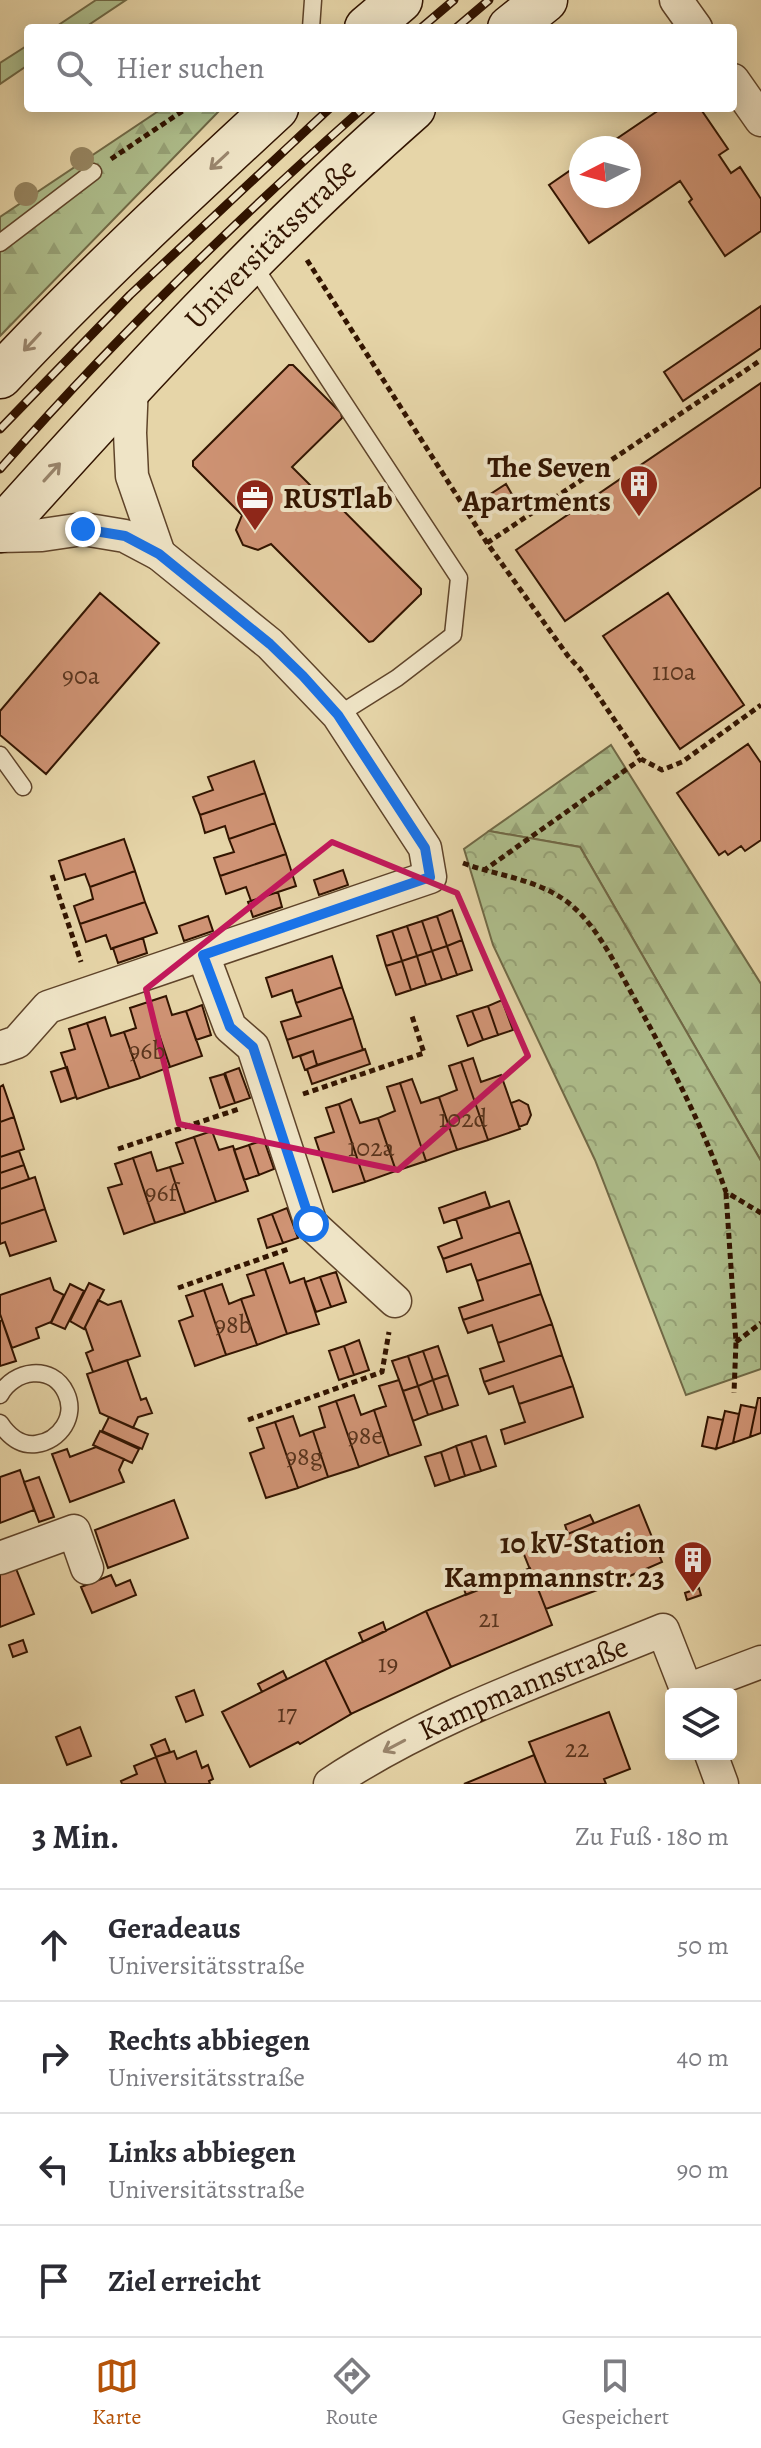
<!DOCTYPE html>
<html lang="de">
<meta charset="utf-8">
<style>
body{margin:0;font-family:Alegreya,serif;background:#f7f7f7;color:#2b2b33}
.controls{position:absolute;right:24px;bottom:24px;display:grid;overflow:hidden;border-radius:8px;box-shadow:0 4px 20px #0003}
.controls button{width:72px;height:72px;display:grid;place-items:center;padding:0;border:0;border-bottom:2px solid #e1e1e2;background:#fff;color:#2b2b33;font:40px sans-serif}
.compass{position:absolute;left:569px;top:136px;width:72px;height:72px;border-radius:50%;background:#fff;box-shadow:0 4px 20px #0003;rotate:264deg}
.stop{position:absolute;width:24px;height:24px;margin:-18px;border:6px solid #1a73e8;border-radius:50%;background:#fff}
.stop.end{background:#1a73e8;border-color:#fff;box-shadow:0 2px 8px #0008}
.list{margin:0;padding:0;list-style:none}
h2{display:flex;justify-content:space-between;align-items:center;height:104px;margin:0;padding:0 32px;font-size:34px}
h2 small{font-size:26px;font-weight:400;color:#7c7c81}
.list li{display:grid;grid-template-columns:52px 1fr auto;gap:24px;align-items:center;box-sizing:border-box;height:112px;padding:0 32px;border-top:2px solid #e1e1e2}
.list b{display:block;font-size:30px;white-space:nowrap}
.list p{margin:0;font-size:26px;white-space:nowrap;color:#7c7c81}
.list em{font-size:26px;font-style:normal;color:#7c7c81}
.icon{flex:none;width:44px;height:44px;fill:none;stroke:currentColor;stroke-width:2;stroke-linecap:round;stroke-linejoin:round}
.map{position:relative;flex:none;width:761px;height:1784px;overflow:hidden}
.search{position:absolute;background:#fff;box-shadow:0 4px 20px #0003;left:24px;right:24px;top:24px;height:88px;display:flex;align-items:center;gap:20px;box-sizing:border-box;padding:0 28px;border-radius:8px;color:#7c7c81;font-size:30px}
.sheet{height:552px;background:#fff}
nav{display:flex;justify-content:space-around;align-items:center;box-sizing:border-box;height:112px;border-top:2px solid #e1e1e2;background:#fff;font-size:22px;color:#7c7c81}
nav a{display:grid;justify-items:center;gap:4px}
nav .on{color:#b45309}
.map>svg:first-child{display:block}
.grass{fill:#aebe8c;stroke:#706946;stroke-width:2}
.forest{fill:url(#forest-firs);stroke:#706946;stroke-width:2}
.park{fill:url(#park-crowns);stroke:#706946;stroke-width:2}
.building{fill:#cf9374;stroke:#321400;stroke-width:2}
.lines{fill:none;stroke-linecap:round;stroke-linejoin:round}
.lane-casing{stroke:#5f442a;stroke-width:19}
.street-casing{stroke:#5f442a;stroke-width:35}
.secondary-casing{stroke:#321400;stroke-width:47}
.path{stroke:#321400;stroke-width:5;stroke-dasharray:6 4;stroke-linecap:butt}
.lane{stroke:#efe4c6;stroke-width:16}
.street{stroke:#efe4c6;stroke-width:32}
.secondary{stroke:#efe4c6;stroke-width:44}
.rail-casing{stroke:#321400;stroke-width:9}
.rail{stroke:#efe4c6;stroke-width:6;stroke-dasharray:18;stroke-linecap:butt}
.tree{fill:#978763}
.oneway{stroke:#9a866d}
.route{stroke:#1a73e8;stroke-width:10}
.marked{fill:none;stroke:#c2185b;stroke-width:6;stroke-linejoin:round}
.labels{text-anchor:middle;stroke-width:8;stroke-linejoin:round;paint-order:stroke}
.number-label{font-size:26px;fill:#59341d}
.street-label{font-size:30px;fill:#321400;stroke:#efe4c6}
.poi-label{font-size:30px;font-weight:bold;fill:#321400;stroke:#efe4c6;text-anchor:end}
</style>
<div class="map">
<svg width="761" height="1784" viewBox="0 0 761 1784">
<defs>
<pattern id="forest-firs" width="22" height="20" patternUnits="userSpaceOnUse" patternTransform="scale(2)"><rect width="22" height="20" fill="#aebe8c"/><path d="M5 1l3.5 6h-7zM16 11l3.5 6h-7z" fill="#96a277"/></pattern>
<pattern id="park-crowns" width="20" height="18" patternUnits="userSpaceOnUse" patternTransform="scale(2)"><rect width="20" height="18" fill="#aebe8c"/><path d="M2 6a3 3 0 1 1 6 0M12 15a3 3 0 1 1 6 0" fill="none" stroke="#96a277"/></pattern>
</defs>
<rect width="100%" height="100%" fill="#e6d5a8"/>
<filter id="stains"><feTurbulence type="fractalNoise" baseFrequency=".0025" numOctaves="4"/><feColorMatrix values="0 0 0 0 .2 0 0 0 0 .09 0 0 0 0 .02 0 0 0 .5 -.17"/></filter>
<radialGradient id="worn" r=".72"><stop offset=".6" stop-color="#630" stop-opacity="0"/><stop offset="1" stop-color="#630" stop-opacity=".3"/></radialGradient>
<path class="grass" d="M96 0H126L84 28H54Z
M28 45V65L0 84V63Z"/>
<path class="forest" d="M163 108H222L0 336V217Z
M611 745 761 984V1161L580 847 489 831Z"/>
<path class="park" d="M489 831 580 847 761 1161V1369L686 1395 595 1160 493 945 464 849Z"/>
<path class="building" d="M662 108H700L728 149 719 155 731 173 740 167 761 199V231L725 256 689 202 692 199 680 181 589 243 549 185 581 163V196H629V148H603Z
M761 306V348L683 401 664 372Z
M289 365H293L341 413 342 418 292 467 319 494 326 493 421 589V594L373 641 369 642 271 544 258 550 243 545 236 530 242 515 193 466V461Z
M761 383V487L565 621 516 550Z
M506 484 514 498 483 518 475 504Z
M100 593 159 643 46 774 0 735V711Z
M668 593 744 705 680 749 603 636Z
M748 744 761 763V840L745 851 741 846 728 855 725 851 719 855 677 793Z
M254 761 265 793 200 815 193 797 213 790 208 777Z
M265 793 275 823 229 839 225 826 205 833 200 815Z
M275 823 286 854 220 876 214 858 234 852 229 839Z
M124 839 135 871 90 887 85 874 65 880 59 861Z
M286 854 296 886 251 901 246 887 226 894 220 876Z
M343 870 348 885 319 895 314 880Z
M135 871 145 902 80 924 74 906 93 899 90 887Z
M278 892 282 907 253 917 248 902Z
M145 902 157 933 111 949 106 935 86 942 80 924Z
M452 910 462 940 447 946 437 916Z
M208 916 213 931 184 941 179 926Z
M437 916 447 946 432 951 422 921Z
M422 921 432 951 417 956 407 926Z
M407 926 417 956 402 961 392 931Z
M392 931 402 961 386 966 377 936Z
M143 938 147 953 118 963 113 948Z
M462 940 472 970 457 975 447 946Z
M447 946 457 975 442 980 432 951Z
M432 951 442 980 426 985 417 956Z
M332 956 342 987 296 1003 292 990 272 997 266 978Z
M417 956 426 985 411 990 402 961Z
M402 961 411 990 396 995 386 966Z
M342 987 353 1018 287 1040 281 1022 301 1016 296 1003Z
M166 996 172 1015 186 1011 202 1056 170 1067 148 1002Z
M502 1000 513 1030 498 1035 488 1006Z
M148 1002 170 1067 140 1078 124 1032 136 1028 130 1008Z
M202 1005 211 1035 196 1040 186 1011Z
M488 1006 498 1035 483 1040 472 1011Z
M472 1011 483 1040 468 1046 457 1016Z
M105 1017 111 1036 124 1032 140 1078 109 1088 87 1023Z
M353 1018 363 1050 317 1065 313 1051 293 1058 287 1040Z
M87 1023 109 1088 77 1099 61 1053 75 1049 69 1029Z
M365 1049 370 1064 312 1084 307 1069Z
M313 1051 317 1065 305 1070 300 1056Z
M473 1058 481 1082 501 1075 520 1129 488 1140 461 1062Z
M461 1062 488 1140 457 1150 439 1097 457 1090 449 1066Z
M67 1067 76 1097 61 1102 51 1072Z
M239 1068 250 1098 235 1103 225 1073Z
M224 1074 235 1103 220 1108 210 1078Z
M412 1079 421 1103 439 1097 457 1150 426 1161 400 1083Z
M400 1083 426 1161 396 1171 378 1118 395 1111 387 1087Z
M3 1085 14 1117 0 1122V1087Z
M351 1099 360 1123 378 1118 396 1171 365 1182 339 1104Z
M519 1100 528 1105 531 1115 527 1124 519 1127 511 1103Z
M339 1104 365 1182 333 1192 315 1138 334 1132 326 1108Z
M14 1117 24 1149 0 1157V1122Z
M212 1131 219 1150 233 1146 248 1191 216 1202 194 1137Z
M194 1137 216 1202 185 1213 170 1167 183 1163 176 1143Z
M264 1140 274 1169 259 1175 249 1145Z
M249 1145 259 1175 244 1180 234 1150Z
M19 1151 24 1165 0 1173V1157Z
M151 1152 157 1171 170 1167 185 1213 155 1223 133 1158Z
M133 1158 155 1223 124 1234 108 1188 122 1184 115 1164Z
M24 1165 29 1179 0 1189V1173Z
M35 1177 45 1209 0 1224V1189Z
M485 1192 490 1207 444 1223 439 1208Z
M509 1201 520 1232 443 1259 438 1247 462 1238 456 1219Z
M287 1208 298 1238 283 1243 272 1214Z
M45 1209 56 1241 10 1256 5 1242 0 1244V1224Z
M272 1214 283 1243 267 1248 258 1219Z
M520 1232 531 1263 477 1281 471 1264 447 1272 443 1259Z
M283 1263 290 1283 304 1278 319 1324 287 1334 265 1269Z
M531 1263 541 1294 463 1320 459 1308 483 1300 477 1281Z
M265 1269 287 1334 257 1345 241 1299 254 1295 247 1275Z
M336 1272 346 1302 331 1307 320 1277Z
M320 1277 331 1307 316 1312 305 1282Z
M50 1278 54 1290 64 1295 51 1322 36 1328 39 1338 12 1348 0 1314V1295Z
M89 1283 104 1290 84 1329 70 1321Z
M70 1284 84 1291 65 1329 51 1323Z
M222 1284 229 1304 241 1299 257 1345 226 1355 204 1290Z
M204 1290 226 1355 195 1366 179 1321 193 1316 186 1296Z
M541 1294 552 1324 498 1343 492 1325 468 1333 463 1320Z
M98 1300 108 1305 121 1301 140 1356 93 1372 86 1353 93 1350 85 1327Z
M2 1320 16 1361 0 1366V1321Z
M552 1324 562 1355 484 1382 480 1369 504 1361 498 1343Z
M359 1340 369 1370 354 1375 344 1346Z
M344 1346 354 1375 339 1380 329 1351Z
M438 1346 448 1375 433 1380 423 1351Z
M423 1351 433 1380 418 1386 408 1356Z
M562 1355 573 1386 519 1404 513 1386 489 1394 484 1382Z
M408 1356 418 1386 403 1391 392 1361Z
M127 1360 141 1400 146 1398 152 1413 138 1417 133 1428 100 1413 87 1374Z
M448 1375 458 1405 443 1410 433 1380Z
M399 1380 421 1445 389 1456 374 1410 386 1406 379 1386Z
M433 1380 443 1410 428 1415 418 1386Z
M418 1386 428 1415 413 1421 403 1391Z
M573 1386 583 1417 505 1444 501 1430 525 1422 519 1404Z
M354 1395 361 1415 374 1410 389 1456 359 1467 336 1401Z
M758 1398H761V1433L750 1437Z
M336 1401 359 1467 328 1477 313 1431 325 1427 319 1407Z
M741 1405 756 1408 750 1437 733 1443Z
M725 1411 739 1414 733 1443 716 1449Z
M293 1416 300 1436 313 1431 328 1477 298 1488 275 1422Z
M109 1417 148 1434 142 1449 102 1431Z
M708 1417 723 1420 716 1449 702 1446Z
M275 1422 298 1488 266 1498 250 1453 264 1448 257 1428Z
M100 1431 139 1449 132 1463 93 1445Z
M486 1436 496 1466 481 1471 471 1441Z
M471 1441 481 1471 465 1476 456 1446Z
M456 1446 465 1476 450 1481 441 1452Z
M96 1447 124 1459 119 1470 124 1482 70 1502 52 1454 67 1449 70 1457Z
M441 1452 450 1481 435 1486 425 1457Z
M20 1470 34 1510 0 1523V1477Z
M39 1477 54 1517 39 1522 24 1482Z
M174 1500 188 1538 108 1568 95 1530Z
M639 1505 662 1562 600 1589 546 1609 523 1552Z
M590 1515 594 1523 568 1534 565 1525Z
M15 1566 34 1614 0 1627V1572Z
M530 1568 552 1625 451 1667 426 1611Z
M111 1575 116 1586 130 1580 136 1595 92 1613 81 1587Z
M487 1576 491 1585 466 1595 463 1586Z
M699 1588 701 1595 687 1600 685 1593Z
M426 1611 451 1667 351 1714 325 1660Z
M383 1622 386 1631 363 1642 359 1633Z
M23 1640 27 1652 13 1657 9 1645Z
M325 1660 351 1714 300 1744 298 1742 250 1767 222 1712Z
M283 1671 287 1679 262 1692 258 1684Z
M194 1690 203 1715 186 1722 176 1697Z
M609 1712 630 1769 604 1779 606 1784H546L529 1742Z
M80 1727 91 1756 67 1765 56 1737Z
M165 1739 170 1752 156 1757 151 1745Z
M174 1751 177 1759 196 1751 202 1768 208 1765 213 1779 209 1781 210 1784H166L156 1757Z
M534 1755 546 1784H464Z
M156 1757 166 1784H122L121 1781 137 1774 134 1766Z"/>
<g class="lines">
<defs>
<path id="lane" d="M311 28 313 0
M0 243 93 172
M252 263 459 578 453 635 397 678 338 715
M0 755 23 787
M0 1395C13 1370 52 1363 66 1393 77 1416 60 1441 36 1444 20 1446 8 1435 0 1423"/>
<g id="street">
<path d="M676 0 696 28"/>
<path d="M733 80 761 120"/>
<path d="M132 383 130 433 132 476 159 554"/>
<path d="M0 536 42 535 83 529 125 536 159 554 270 644 338 715 425 848 430 877 48 1007 17 1042 0 1048"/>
<path d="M203 955 230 1027 253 1047 311 1224 395 1301"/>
<path d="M0 1558 74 1531 87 1568"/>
<path d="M687 1690 761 1662"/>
<path d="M711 1754 722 1784"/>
<path id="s1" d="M330 1784C432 1716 551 1676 663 1630L688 1694"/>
</g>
<g id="secondary">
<path d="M367 28 400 0"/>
<path d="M510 28 545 0"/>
<path d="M0 376C88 282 182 195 276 108"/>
<path id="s2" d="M0 530C132 383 265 238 413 108"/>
</g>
</defs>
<use href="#lane" class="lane-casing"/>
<use href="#street" class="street-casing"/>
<use href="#secondary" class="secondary-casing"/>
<path class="path" d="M111 159 187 108
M307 260 487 543 568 656 580 669 641 759 662 770 682 762 761 705
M487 543 761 360
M463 863C495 875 530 878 560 897 593 917 614 962 632 994 667 1058 702 1123 726 1192L761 1213
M483 871 641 759
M52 875 81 962
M303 1094 424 1053 411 1013
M118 1149 239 1109
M726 1193 736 1342 734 1393
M178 1288 291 1248
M736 1342 761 1323
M248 1420 382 1372 389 1332"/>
<use href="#lane" class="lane"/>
<use href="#street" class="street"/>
<use href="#secondary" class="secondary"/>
<defs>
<path id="rail" d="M421 28 454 0
M456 28 489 0
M0 429 130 295 330 108
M0 469C112 341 235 221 363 108"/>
</defs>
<use href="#rail" class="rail-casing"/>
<use href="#rail" class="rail"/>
</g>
<g class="tree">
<circle cx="82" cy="159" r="12"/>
<circle cx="26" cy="194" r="12"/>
</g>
<defs><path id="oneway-shaft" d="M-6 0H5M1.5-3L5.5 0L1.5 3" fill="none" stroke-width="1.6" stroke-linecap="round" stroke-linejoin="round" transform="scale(2)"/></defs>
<g class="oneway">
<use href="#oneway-shaft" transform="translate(219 161) rotate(137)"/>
<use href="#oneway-shaft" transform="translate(32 342) rotate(133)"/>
<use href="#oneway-shaft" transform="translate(52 472) rotate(-48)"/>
<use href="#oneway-shaft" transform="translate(394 1746) rotate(152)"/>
</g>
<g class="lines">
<path class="route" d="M83 529 125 536 159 554 270 644 303 676 338 715 425 848 430 877 203 955 230 1027 253 1047 311 1224"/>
</g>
<path class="marked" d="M332 842 457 893 528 1056 398 1170 179 1124 146 989Z"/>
<defs>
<symbol id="building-pin" viewBox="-11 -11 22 30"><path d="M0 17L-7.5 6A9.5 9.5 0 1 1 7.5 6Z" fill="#8f2418" stroke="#efe4c6"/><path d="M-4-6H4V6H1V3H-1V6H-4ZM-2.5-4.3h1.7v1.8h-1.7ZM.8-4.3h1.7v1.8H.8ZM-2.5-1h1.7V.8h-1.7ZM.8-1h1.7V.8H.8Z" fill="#fff"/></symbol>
<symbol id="office-pin" viewBox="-11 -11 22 30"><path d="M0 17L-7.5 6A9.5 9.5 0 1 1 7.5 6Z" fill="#8f2418" stroke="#efe4c6"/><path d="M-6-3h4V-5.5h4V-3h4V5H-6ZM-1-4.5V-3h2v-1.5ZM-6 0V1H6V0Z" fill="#fff"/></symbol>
</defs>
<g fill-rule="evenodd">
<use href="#building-pin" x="617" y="462" width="44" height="60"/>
<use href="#office-pin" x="233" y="476" width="44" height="60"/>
<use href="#building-pin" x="671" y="1538" width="44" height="60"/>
</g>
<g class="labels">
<g class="number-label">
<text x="674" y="680">110a</text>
<text x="81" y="684">90a</text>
<text x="147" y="1059">96b</text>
<text x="463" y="1127">102d</text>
<text x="371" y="1156">102a</text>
<text x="161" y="1201">96f</text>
<text x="233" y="1333">98b</text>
<text x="365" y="1444">98e</text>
<text x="304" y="1465">98g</text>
<text x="489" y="1627">21</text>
<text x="388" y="1672">19</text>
<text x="287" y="1722">17</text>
<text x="577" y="1757">22</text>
</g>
<g class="street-label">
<text dy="10" stroke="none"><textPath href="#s2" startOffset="394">Universitätsstraße</textPath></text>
<text dy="10" stroke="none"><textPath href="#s1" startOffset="216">Kampmannstraße</textPath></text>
</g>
<g class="poi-label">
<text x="611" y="477">The Seven<tspan x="611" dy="34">Apartments</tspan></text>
<text x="283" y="508" text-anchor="start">RUSTlab</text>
<text x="665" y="1553">10 kV-Station<tspan x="665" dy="34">Kampmannstr. 23</tspan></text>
</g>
</g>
<rect width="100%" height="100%" filter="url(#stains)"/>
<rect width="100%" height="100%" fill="url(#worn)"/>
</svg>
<div class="controls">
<button><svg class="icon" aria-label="layers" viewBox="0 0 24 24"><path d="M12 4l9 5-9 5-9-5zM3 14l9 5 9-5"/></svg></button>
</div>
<svg class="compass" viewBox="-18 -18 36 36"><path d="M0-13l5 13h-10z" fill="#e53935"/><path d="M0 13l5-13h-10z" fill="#7c7c81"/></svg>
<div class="stop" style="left:311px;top:1224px"></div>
<div class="stop end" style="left:83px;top:529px"></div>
<div class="search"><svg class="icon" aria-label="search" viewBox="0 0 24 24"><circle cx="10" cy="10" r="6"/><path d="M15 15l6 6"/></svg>Hier suchen</div>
</div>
<section class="sheet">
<h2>3 Min.<small>Zu Fuß · 180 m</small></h2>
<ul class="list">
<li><svg class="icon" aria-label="ahead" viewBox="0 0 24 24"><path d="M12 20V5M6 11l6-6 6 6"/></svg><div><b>Geradeaus</b><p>Universitätsstraße</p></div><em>50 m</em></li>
<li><svg class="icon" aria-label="right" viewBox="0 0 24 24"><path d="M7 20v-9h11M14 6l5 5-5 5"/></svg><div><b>Rechts abbiegen</b><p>Universitätsstraße</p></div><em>40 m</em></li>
<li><svg class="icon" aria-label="left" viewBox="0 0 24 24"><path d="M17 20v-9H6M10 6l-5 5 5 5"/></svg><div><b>Links abbiegen</b><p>Universitätsstraße</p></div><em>90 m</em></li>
<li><svg class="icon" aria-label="arrive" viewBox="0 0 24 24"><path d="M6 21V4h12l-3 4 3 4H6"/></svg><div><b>Ziel erreicht</b></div></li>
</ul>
</section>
<nav>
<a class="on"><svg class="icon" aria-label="map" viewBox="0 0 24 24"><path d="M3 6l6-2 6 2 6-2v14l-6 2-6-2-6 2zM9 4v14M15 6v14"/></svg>Karte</a>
<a><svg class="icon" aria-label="directions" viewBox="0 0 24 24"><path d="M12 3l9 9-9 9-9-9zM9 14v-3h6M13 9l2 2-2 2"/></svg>Route</a>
<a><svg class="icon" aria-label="saved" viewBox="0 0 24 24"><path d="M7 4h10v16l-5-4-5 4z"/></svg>Gespeichert</a>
</nav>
